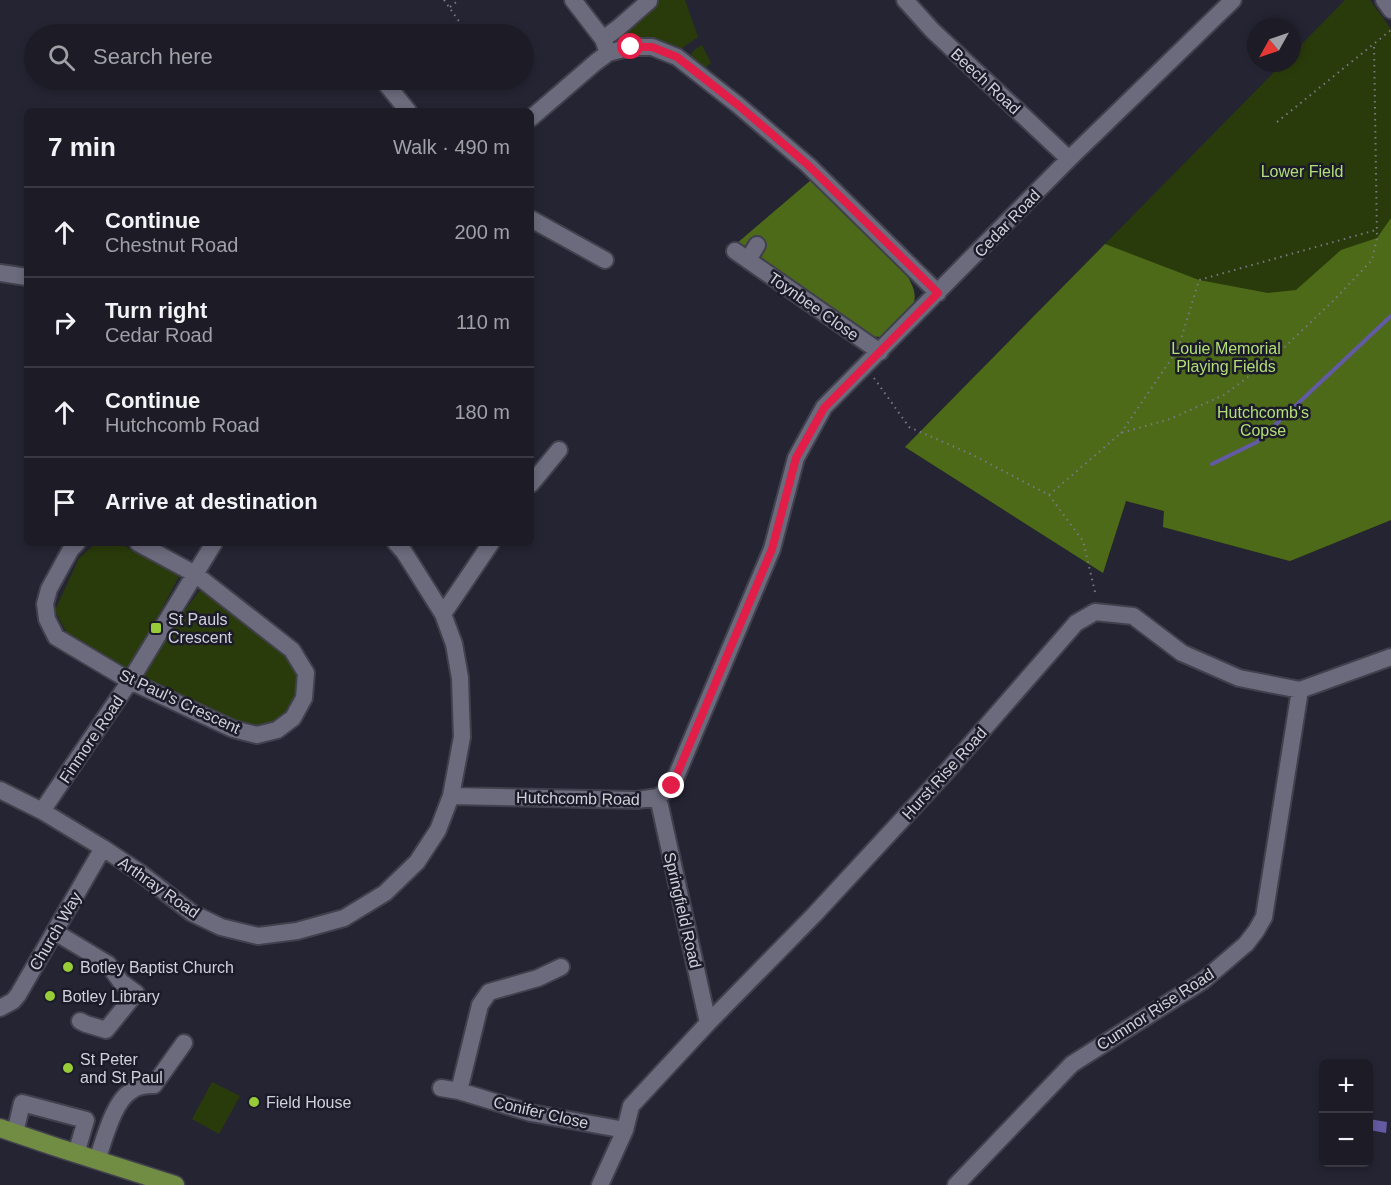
<!DOCTYPE html>
<meta charset="utf-8">
<style>
body{margin:0;font-family:Helvetica,sans-serif;background:#25242e;color:#f1f3f6}
.controls{position:absolute;right:18px;bottom:18px;display:grid;overflow:hidden;border-radius:9px;box-shadow:0 3px 9px #0003}
.controls button{width:54px;height:54px;display:grid;place-items:center;padding:0;border:0;border-bottom:2px solid #3a3943;background:#1c1b26;color:#f1f3f6;font:30px sans-serif}
.compass{position:absolute;left:1247px;top:18px;width:54px;height:54px;border-radius:50%;background:#1c1b26;box-shadow:0 3px 9px #0003;rotate:230deg}
.stop{position:absolute;width:18px;height:18px;margin:-14px;border:4px solid #e11d48;border-radius:50%;background:#fff}
.stop.end{background:#e11d48;border-color:#fff;box-shadow:0 2px 6px #0008}
.list{margin:0;padding:0;list-style:none}
h2{display:flex;justify-content:space-between;align-items:center;height:78px;margin:0;padding:0 24px;font-size:26px}
h2 small{font-size:20px;font-weight:400;color:#a0a1a7}
.list li{display:grid;grid-template-columns:39px 1fr auto;gap:18px;align-items:center;box-sizing:border-box;height:90px;padding:0 24px;border-top:2px solid #3a3943}
.list b{display:block;font-size:22px;white-space:nowrap}
.list p{margin:0;font-size:20px;white-space:nowrap;color:#a0a1a7}
.list em{font-size:20px;font-style:normal;color:#a0a1a7}
.icon{flex:none;width:33px;height:33px;fill:none;stroke:currentColor;stroke-width:2;stroke-linecap:round;stroke-linejoin:round}
.map{position:relative;flex:none;width:1391px;height:1185px;overflow:hidden}
.search{position:absolute;background:#1c1b26;box-shadow:0 3px 9px #0003;left:24px;top:24px;width:510px;height:66px;display:flex;align-items:center;gap:15px;box-sizing:border-box;padding:0 21px;border-radius:33px;color:#a0a1a7;font-size:22px}
.panel{position:absolute;background:#1c1b26;box-shadow:0 3px 9px #0003;left:24px;top:108px;width:510px;height:438px;border-radius:9px}
.map>svg:first-child{display:block}
.green{fill:#2a3b0b}
.forest{fill:#4d6a19}
.water{fill:#625ba3}
.lines{fill:none;stroke-linecap:round;stroke-linejoin:round}
.stream{stroke:#625ba3;stroke-width:4}
.minor-casing{stroke:#41404d;stroke-width:20}
.major-casing{stroke:#41404d;stroke-width:21}
.path{stroke:#797985;stroke-width:2;stroke-dasharray:1.5 4.5;stroke-linecap:butt}
.minor{stroke:#6b6b7d;stroke-width:16}
.major{stroke:#718c43;stroke-width:18}
.route{stroke:#e11d48;stroke-width:8}
.poi-dot{fill:#97cc38;stroke:#1b1b29;stroke-width:2}
.labels{text-anchor:middle;stroke-width:5;stroke-linejoin:round;paint-order:stroke}
.street-label{font-size:16px;fill:#d1d1db;stroke:#1b1b29}
.park-label{font-size:16px;fill:#b4df76;stroke:#1b1b29}
.poi-label{font-size:16px;fill:#d1d1db;stroke:#1b1b29;text-anchor:start}
</style>
<div class="map">
<svg width="1391" height="1185" viewBox="0 0 1391 1185">
<rect width="100%" height="100%" fill="#252433"/>
<path class="green" d="M652 0H685L698 37 679 50 625 43 620 38 637 22Z
M1345 0H1370L1391 29V520L1290 561 1163 527 1164 511 1126 501 1103 573 905 447 1283 63H1292V54Z
M702 45 711 63 703 70 691 61C689 52 695 49 702 45Z
M96 543H117L182 571 129 670 70 640 55 610 79 558Z
M202 587 292 653 301 690 289 717 261 732 143 678 167 635Z
M212 1082 240 1096 219 1134 192 1119Z"/>
<path class="forest" d="M811 180 908 277C910 281 913 286 914 291 919 312 896 325 882 337L865 336 761 259 765 246 755 239 742 247 736 244Z
M1391 218V520L1290 561 1163 527 1164 511 1126 501 1103 573 905 447 1105 244 1199 280 1268 293 1296 290 1341 250 1377 238Z"/>
<path class="water" d="M1369 1119 1387 1122 1386 1133 1369 1130Z"/>
<g class="lines">
<path class="stream" d="M1212 464 1257 442 1391 316"/>
<defs>
<path id="minor" d="M573 0 603 39 608 53
M905 0 932 30 1069 159
M1384 0 1391 10
M603 39 618 28 649 1
M383 80 408 111
M531 118 596 62 608 53 631 47H652L677 57 738 105 808 165 938 293
M531 219 605 260
M735 251 880 352
M748 260 757 245
M0 273 27 277
M531 484 559 450
M77 543 71 549 49 589 45 604 47 619 56 637 130 681 233 729 257 735 277 730 293 718 304 698 306 673 292 650 195 574 138 543
M443 614 491 543
M0 790 42 811 103 848 139 872 192 913 221 927 258 936 297 931 344 918 385 893 417 862 438 830 451 796 462 737 460 678 454 644 443 614 404 552 396 543
M451 796 637 800 658 797 672 786 772 549 796 458 824 407 1069 159 1233 0
M658 797 708 1023
M42 811 130 681 214 543
M55 932 108 964 121 982 136 993 106 1030 86 1024 80 1021
M0 1008 13 1001 18 995 103 848
M441 1088 459 1091 531 1113 625 1130
M459 1091 480 1005 489 992 538 978 561 967
M15 1133 22 1103 86 1120 76 1154
M97 1160C104 1141 113 1102 131 1091 137 1086 146 1085 154 1085L184 1043
M600 1185 625 1130 631 1106 708 1023 814 915 948 770 1076 623 1095 612 1133 616 1182 653 1239 678 1300 690 1391 657
M956 1185 1072 1064 1204 980 1246 944 1256 931 1264 917 1300 690"/>
<path id="major" d="M0 1128 56 1147 175 1185"/>
</defs>
<use href="#minor" class="minor-casing"/>
<use href="#major" class="major-casing"/>
<path class="path" d="M444 0 468 34
M450 7 459 0
M1277 122 1391 30
M874 378 909 427 973 455 1049 495 1083 541 1096 596
M1121 433 1178 349 1199 280 1376 230
M1049 495 1121 433 1170 419 1224 395 1272 359 1333 301 1372 260 1377 238 1374 44"/>
<use href="#minor" class="minor"/>
<use href="#major" class="major"/>
</g>
<g class="lines">
<path class="route" d="M631 47H652L677 57 738 105 808 165 938 293 824 408 796 458 772 549 672 786"/>
</g>
<g class="poi-dot">
<rect x="150" y="622" width="12" height="12" rx="3"/>
<circle cx="68" cy="967" r="6"/>
<circle cx="50" cy="996" r="6"/>
<circle cx="68" cy="1068" r="6"/>
<circle cx="254" cy="1102" r="6"/>
</g>
<g class="labels">
<g class="street-label">
<text transform="translate(986 81) rotate(43)" y="6">Beech Road</text>
<text transform="translate(1007 223) rotate(-46)" y="6">Cedar Road</text>
<text transform="translate(814 306) rotate(35)" y="6">Toynbee Close</text>
<text transform="translate(180 701) rotate(25)" y="6">St Paul's Crescent</text>
<text transform="translate(91 739) rotate(-56)" y="6">Finmore Road</text>
<text transform="translate(944 773) rotate(-48)" y="6">Hurst Rise Road</text>
<text transform="translate(578 798) rotate(1)" y="6">Hutchcomb Road</text>
<text transform="translate(159 887) rotate(35)" y="6">Arthray Road</text>
<text transform="translate(683 910) rotate(77)" y="6">Springfield Road</text>
<text transform="translate(55 931) rotate(-60)" y="6">Church Way</text>
<text transform="translate(1155 1009) rotate(-33)" y="6">Cumnor Rise Road</text>
<text transform="translate(541 1112) rotate(13)" y="6">Conifer Close</text>
</g>
<g class="park-label">
<text x="1302" y="177">Lower Field</text>
<text x="1226" y="354">Louie Memorial<tspan x="1226" dy="18">Playing Fields</tspan></text>
<text x="1263" y="418">Hutchcomb's<tspan x="1263" dy="18">Copse</tspan></text>
</g>
<g class="poi-label">
<text x="168" y="625">St Pauls<tspan x="168" dy="18">Crescent</tspan></text>
<text x="80" y="973">Botley Baptist Church</text>
<text x="62" y="1002">Botley Library</text>
<text x="80" y="1065">St Peter<tspan x="80" dy="18">and St Paul</tspan></text>
<text x="266" y="1108">Field House</text>
</g>
</g>
</svg>
<div class="controls">
<button>+</button>
<button>−</button>
</div>
<svg class="compass" viewBox="-18 -18 36 36"><path d="M0-13l5 13h-10z" fill="#e53935"/><path d="M0 13l5-13h-10z" fill="#a0a1a7"/></svg>
<div class="stop" style="left:631px;top:47px"></div>
<div class="stop end" style="left:672px;top:786px"></div>
<div class="search"><svg class="icon" aria-label="search" viewBox="0 0 24 24"><circle cx="10" cy="10" r="6"/><path d="M15 15l6 6"/></svg>Search here</div>
<section class="panel">
<h2>7 min<small>Walk · 490 m</small></h2>
<ul class="list">
<li><svg class="icon" aria-label="ahead" viewBox="0 0 24 24"><path d="M12 20V5M6 11l6-6 6 6"/></svg><div><b>Continue</b><p>Chestnut Road</p></div><em>200 m</em></li>
<li><svg class="icon" aria-label="right" viewBox="0 0 24 24"><path d="M7 20v-9h11M14 6l5 5-5 5"/></svg><div><b>Turn right</b><p>Cedar Road</p></div><em>110 m</em></li>
<li><svg class="icon" aria-label="ahead" viewBox="0 0 24 24"><path d="M12 20V5M6 11l6-6 6 6"/></svg><div><b>Continue</b><p>Hutchcomb Road</p></div><em>180 m</em></li>
<li><svg class="icon" aria-label="arrive" viewBox="0 0 24 24"><path d="M6 21V4h12l-3 4 3 4H6"/></svg><div><b>Arrive at destination</b></div></li>
</ul>
</section>
</div>
